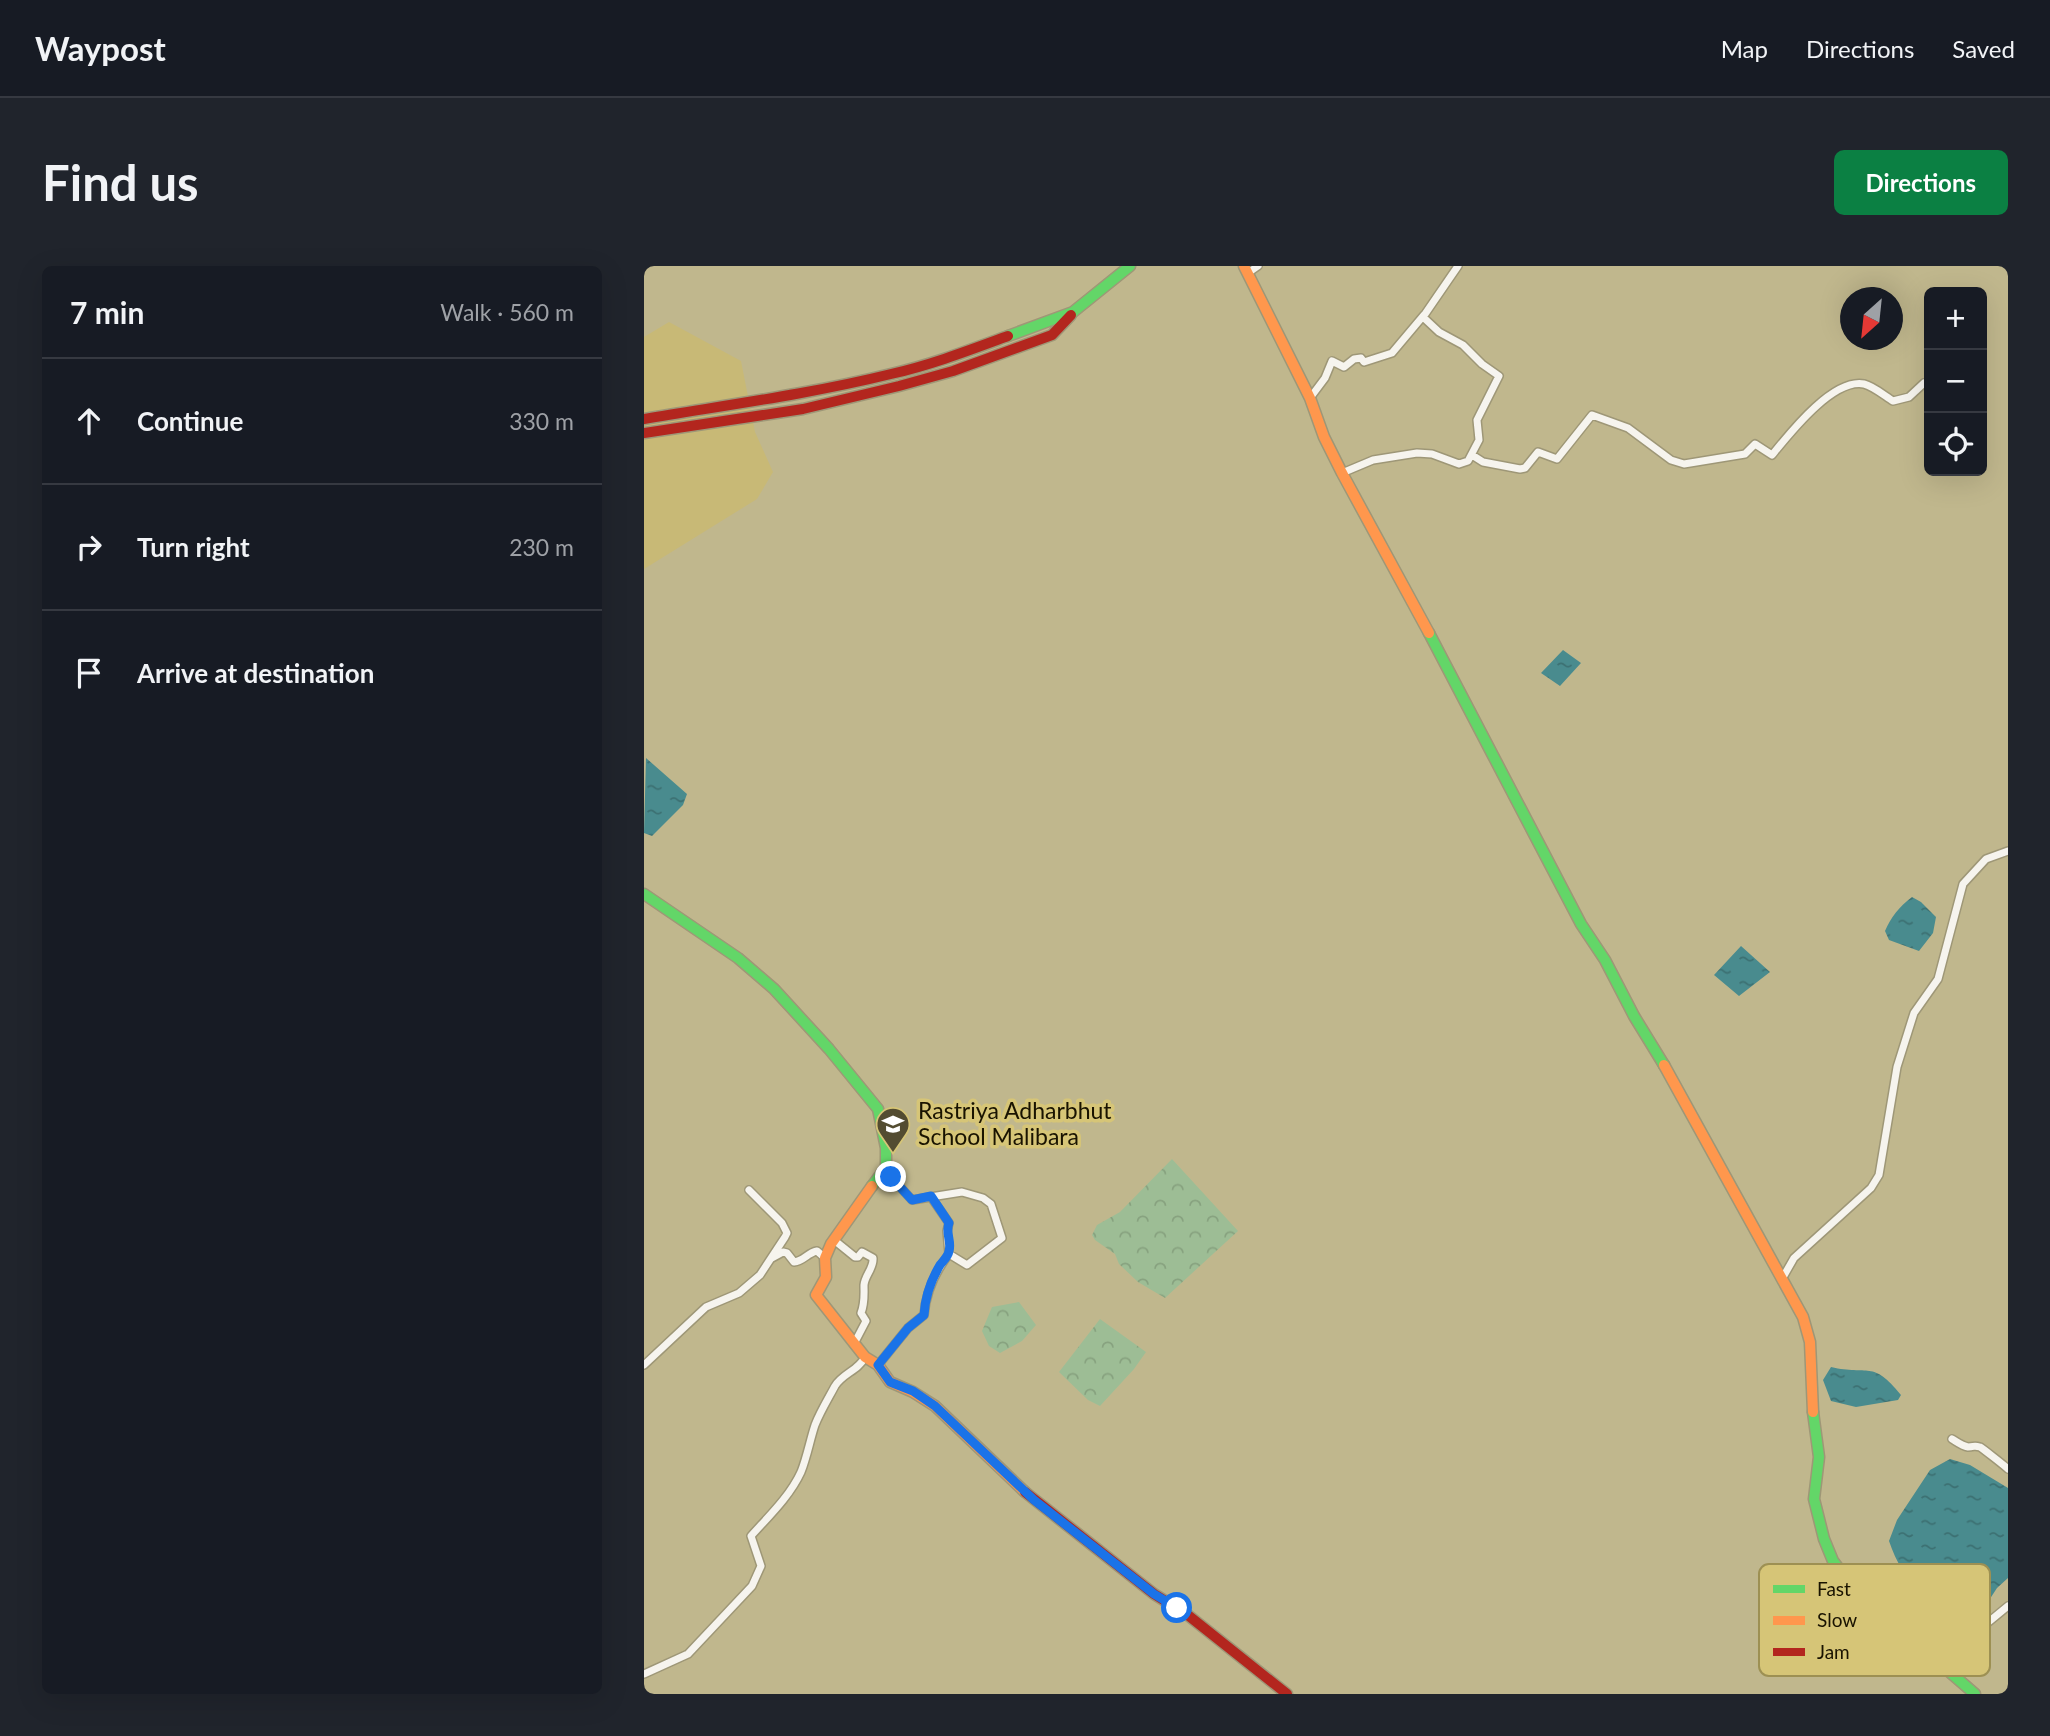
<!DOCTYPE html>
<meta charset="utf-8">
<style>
body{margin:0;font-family:Lato,sans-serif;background:#20242c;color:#f1f3f6}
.controls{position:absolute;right:21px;top:21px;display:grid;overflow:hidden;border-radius:10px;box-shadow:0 7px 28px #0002}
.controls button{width:63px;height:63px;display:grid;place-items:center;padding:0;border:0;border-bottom:2px solid #363941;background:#171b24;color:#f1f3f6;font:35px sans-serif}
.compass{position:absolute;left:1196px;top:21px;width:63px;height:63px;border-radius:50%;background:#171b24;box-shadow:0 7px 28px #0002;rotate:207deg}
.stop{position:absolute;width:21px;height:21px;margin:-16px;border:5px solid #1a73e8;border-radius:50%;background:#fff}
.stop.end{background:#1a73e8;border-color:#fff;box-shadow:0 2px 7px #0008}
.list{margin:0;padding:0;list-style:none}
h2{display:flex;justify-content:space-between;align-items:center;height:91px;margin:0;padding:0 28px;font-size:30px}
h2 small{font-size:23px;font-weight:400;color:#9ea1a6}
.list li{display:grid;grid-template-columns:46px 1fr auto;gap:21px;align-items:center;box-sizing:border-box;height:126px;padding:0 28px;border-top:2px solid #363941}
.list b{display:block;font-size:26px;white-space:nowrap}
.list em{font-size:23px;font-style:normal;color:#9ea1a6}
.icon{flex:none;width:38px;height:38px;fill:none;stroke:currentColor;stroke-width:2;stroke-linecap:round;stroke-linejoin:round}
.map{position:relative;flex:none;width:1364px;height:1428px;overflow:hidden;border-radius:10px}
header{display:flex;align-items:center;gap:42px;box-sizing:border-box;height:98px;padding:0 35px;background:#171b24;border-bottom:2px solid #363941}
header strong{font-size:33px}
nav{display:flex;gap:38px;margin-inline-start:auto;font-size:24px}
.intro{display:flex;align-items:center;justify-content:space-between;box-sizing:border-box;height:168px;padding:0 42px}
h1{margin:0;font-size:49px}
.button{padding:18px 32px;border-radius:10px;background:#0b8043;color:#fff;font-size:24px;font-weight:700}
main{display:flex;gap:42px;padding:0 42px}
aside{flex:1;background:#171b24;border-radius:10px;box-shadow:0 7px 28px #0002}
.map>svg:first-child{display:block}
.built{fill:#c8b976}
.forest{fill:url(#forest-crowns)}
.water{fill:url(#water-ripples)}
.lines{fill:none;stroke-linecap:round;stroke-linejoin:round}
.street-casing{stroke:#9e9777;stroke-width:10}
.fast-casing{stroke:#9e9777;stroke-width:13}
.slow-casing{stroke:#9e9777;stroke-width:13}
.jam-casing{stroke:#9e9777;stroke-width:13}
.street{stroke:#f6f4ee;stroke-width:7}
.fast{stroke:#63d668;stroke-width:10}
.slow{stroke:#ff974d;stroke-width:10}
.jam{stroke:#b3261e;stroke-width:10}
.route{stroke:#1a73e8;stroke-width:9}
.labels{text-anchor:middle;stroke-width:7;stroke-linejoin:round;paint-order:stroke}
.poi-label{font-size:23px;fill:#191300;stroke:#d6c577;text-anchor:start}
.key{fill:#d6c577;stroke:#9d9053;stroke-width:2}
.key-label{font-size:19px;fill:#191300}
</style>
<header>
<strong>Waypost</strong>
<nav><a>Map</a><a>Directions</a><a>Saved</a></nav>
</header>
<div class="intro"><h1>Find us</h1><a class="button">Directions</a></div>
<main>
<aside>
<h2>7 min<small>Walk · 560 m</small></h2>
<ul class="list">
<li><svg class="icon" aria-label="ahead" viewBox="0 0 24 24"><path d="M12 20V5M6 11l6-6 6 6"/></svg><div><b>Continue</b></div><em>330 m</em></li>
<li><svg class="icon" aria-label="right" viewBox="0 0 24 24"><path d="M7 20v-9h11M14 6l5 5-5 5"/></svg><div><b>Turn right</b></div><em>230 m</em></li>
<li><svg class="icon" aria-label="arrive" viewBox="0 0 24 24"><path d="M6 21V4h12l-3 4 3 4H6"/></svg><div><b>Arrive at destination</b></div></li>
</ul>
</aside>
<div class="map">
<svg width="1364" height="1428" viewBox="0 0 1364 1428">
<defs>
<pattern id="forest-crowns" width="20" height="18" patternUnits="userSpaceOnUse" patternTransform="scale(1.75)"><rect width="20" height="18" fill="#9dbd95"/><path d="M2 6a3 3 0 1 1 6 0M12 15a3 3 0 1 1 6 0" fill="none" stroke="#87a27f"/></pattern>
<pattern id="water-ripples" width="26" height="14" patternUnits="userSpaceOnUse" patternTransform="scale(1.75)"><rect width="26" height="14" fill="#498b8e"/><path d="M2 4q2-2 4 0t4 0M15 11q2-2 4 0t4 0" fill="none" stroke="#3c7072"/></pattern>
</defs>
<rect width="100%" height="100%" fill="#c0b78d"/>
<path class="built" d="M25 56 97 95 111 166 129 206 113 233 0 303V71Z"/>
<path class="forest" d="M528 893 594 965 521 1032 494 1016 475 998 471 988 451 974 448 969 453 959 476 946Z
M375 1036 392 1059 378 1075 356 1087 345 1080 338 1065 348 1041Z
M456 1053 502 1086 490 1103 456 1140 444 1134 415 1106Z"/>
<path class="water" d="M919 384 937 397 916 420 897 407Z
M2 492 43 528 39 539 8 570 0 567Z
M1268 631 1277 636 1292 651 1289 667 1275 685 1245 674 1241 665C1247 651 1255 641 1268 631Z
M1097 680 1126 706 1095 730 1070 709Z
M1187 1101C1225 1110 1228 1093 1257 1129L1254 1134 1212 1141 1187 1135 1179 1114Z
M1306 1193 1326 1199 1364 1222V1312L1353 1322 1338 1345 1314 1354C1280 1326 1260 1319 1245 1275L1253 1254 1286 1204Z"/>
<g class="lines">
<defs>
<path id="street" d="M604 7 614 0
M666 132 681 112 688 95 700 101 710 93 717 92 720 96 748 87 780 49
M828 189 839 196 876 203 881 202 894 186 913 193 948 149 984 162 1027 194 1040 198 1101 188 1111 178 1128 189C1146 167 1189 112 1220 118 1229 120 1241 130 1249 135L1265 131 1280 117
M698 207 729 194 773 187 788 188 815 198 824 195 835 174 833 154 855 110 838 98 819 79 795 66 779 51 814 0
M287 931 305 957 303 965 305 988
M190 974 211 991H214L218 986 229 992C230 1002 221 1009 220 1019 220 1029 221 1037 217 1047L222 1055 211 1076
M128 992 139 986 143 987 150 996C160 995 163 987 173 985L181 992
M1138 1013 1150 992 1227 922 1235 909 1253 801 1270 747 1294 713 1319 618 1342 593 1364 585
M0 1099 62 1041 95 1027 116 1009 141 971 143 967 138 957 105 924
M234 1099 264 1062 280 1049C282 1026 291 1006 305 988L323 999 358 972 347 938 339 932 318 926 268 934 247 911 242 901
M1308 1173C1313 1176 1318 1180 1324 1181 1331 1181 1329 1179 1336 1181 1338 1182 1361 1200 1364 1203
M1295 1397 1306 1377 1318 1368 1336 1363 1364 1340
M0 1408 44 1388 108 1320 117 1300 107 1270C125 1250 146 1230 157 1206 163 1191 166 1174 171 1159 176 1146 184 1133 191 1120 199 1107 214 1105 221 1091"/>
<path id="fast" d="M364 70 429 46 486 0
M785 367 937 658 961 694 990 750 1020 799
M0 628 94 692 130 723 185 783 234 843 242 882V901L228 920
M1169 1146 1175 1191 1170 1233 1180 1273 1189 1295 1210 1323 1331 1428"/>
<path id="slow" d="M600 0 666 132 680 171 698 207 785 367
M1020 799 1159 1051 1166 1076 1169 1146
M228 920 187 978 181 992 182 1011 172 1029 221 1091 234 1099 246 1116 269 1126 291 1140 381 1226"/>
<path id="jam" d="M0 153C83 139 166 128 247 108 287 99 326 84 364 70
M0 167 159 143 255 120 309 105 408 69 427 49
M381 1226 510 1328 545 1350 643 1428"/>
</defs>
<use href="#street" class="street-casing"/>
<use href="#fast" class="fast-casing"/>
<use href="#slow" class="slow-casing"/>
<use href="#jam" class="jam-casing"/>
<use href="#street" class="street"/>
<use href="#fast" class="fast"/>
<use href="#slow" class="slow"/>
<use href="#jam" class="jam"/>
</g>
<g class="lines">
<path class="route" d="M247 911 268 934 287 930 305 957C301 967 308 975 305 985 304 991 299 995 296 999 287 1014 281 1032 280 1049L264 1062 234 1099 246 1116 269 1125 291 1140 390 1234 510 1328 533 1342"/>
</g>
<defs>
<symbol id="school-pin" viewBox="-11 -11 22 30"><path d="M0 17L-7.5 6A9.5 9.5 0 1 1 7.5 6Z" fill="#534c31" stroke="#d6c577"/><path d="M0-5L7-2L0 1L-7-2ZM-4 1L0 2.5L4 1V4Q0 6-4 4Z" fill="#fff"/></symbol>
</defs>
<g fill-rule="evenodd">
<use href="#school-pin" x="230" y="839" width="38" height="52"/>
</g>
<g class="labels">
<g class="poi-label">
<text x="274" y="853">Rastriya Adharbhut<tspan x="274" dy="26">School Malibara</tspan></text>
</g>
</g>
<rect x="1115" y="1298" width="231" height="112" rx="10" class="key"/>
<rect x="1129" y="1319" width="32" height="8" fill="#63d668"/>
<rect x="1129" y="1350" width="32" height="9" fill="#ff974d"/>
<rect x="1129" y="1382" width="32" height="8" fill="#b3261e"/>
<g class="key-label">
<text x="1173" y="1330">Fast</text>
<text x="1173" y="1361">Slow</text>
<text x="1173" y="1393">Jam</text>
</g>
</svg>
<div class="controls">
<button>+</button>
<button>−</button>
<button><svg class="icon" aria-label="locate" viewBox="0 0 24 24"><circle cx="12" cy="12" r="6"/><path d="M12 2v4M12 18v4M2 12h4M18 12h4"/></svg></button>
</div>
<svg class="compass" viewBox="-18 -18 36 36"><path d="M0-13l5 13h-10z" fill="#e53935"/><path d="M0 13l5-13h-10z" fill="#9ea1a6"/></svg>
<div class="stop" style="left:533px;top:1342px"></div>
<div class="stop end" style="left:247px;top:911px"></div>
</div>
</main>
